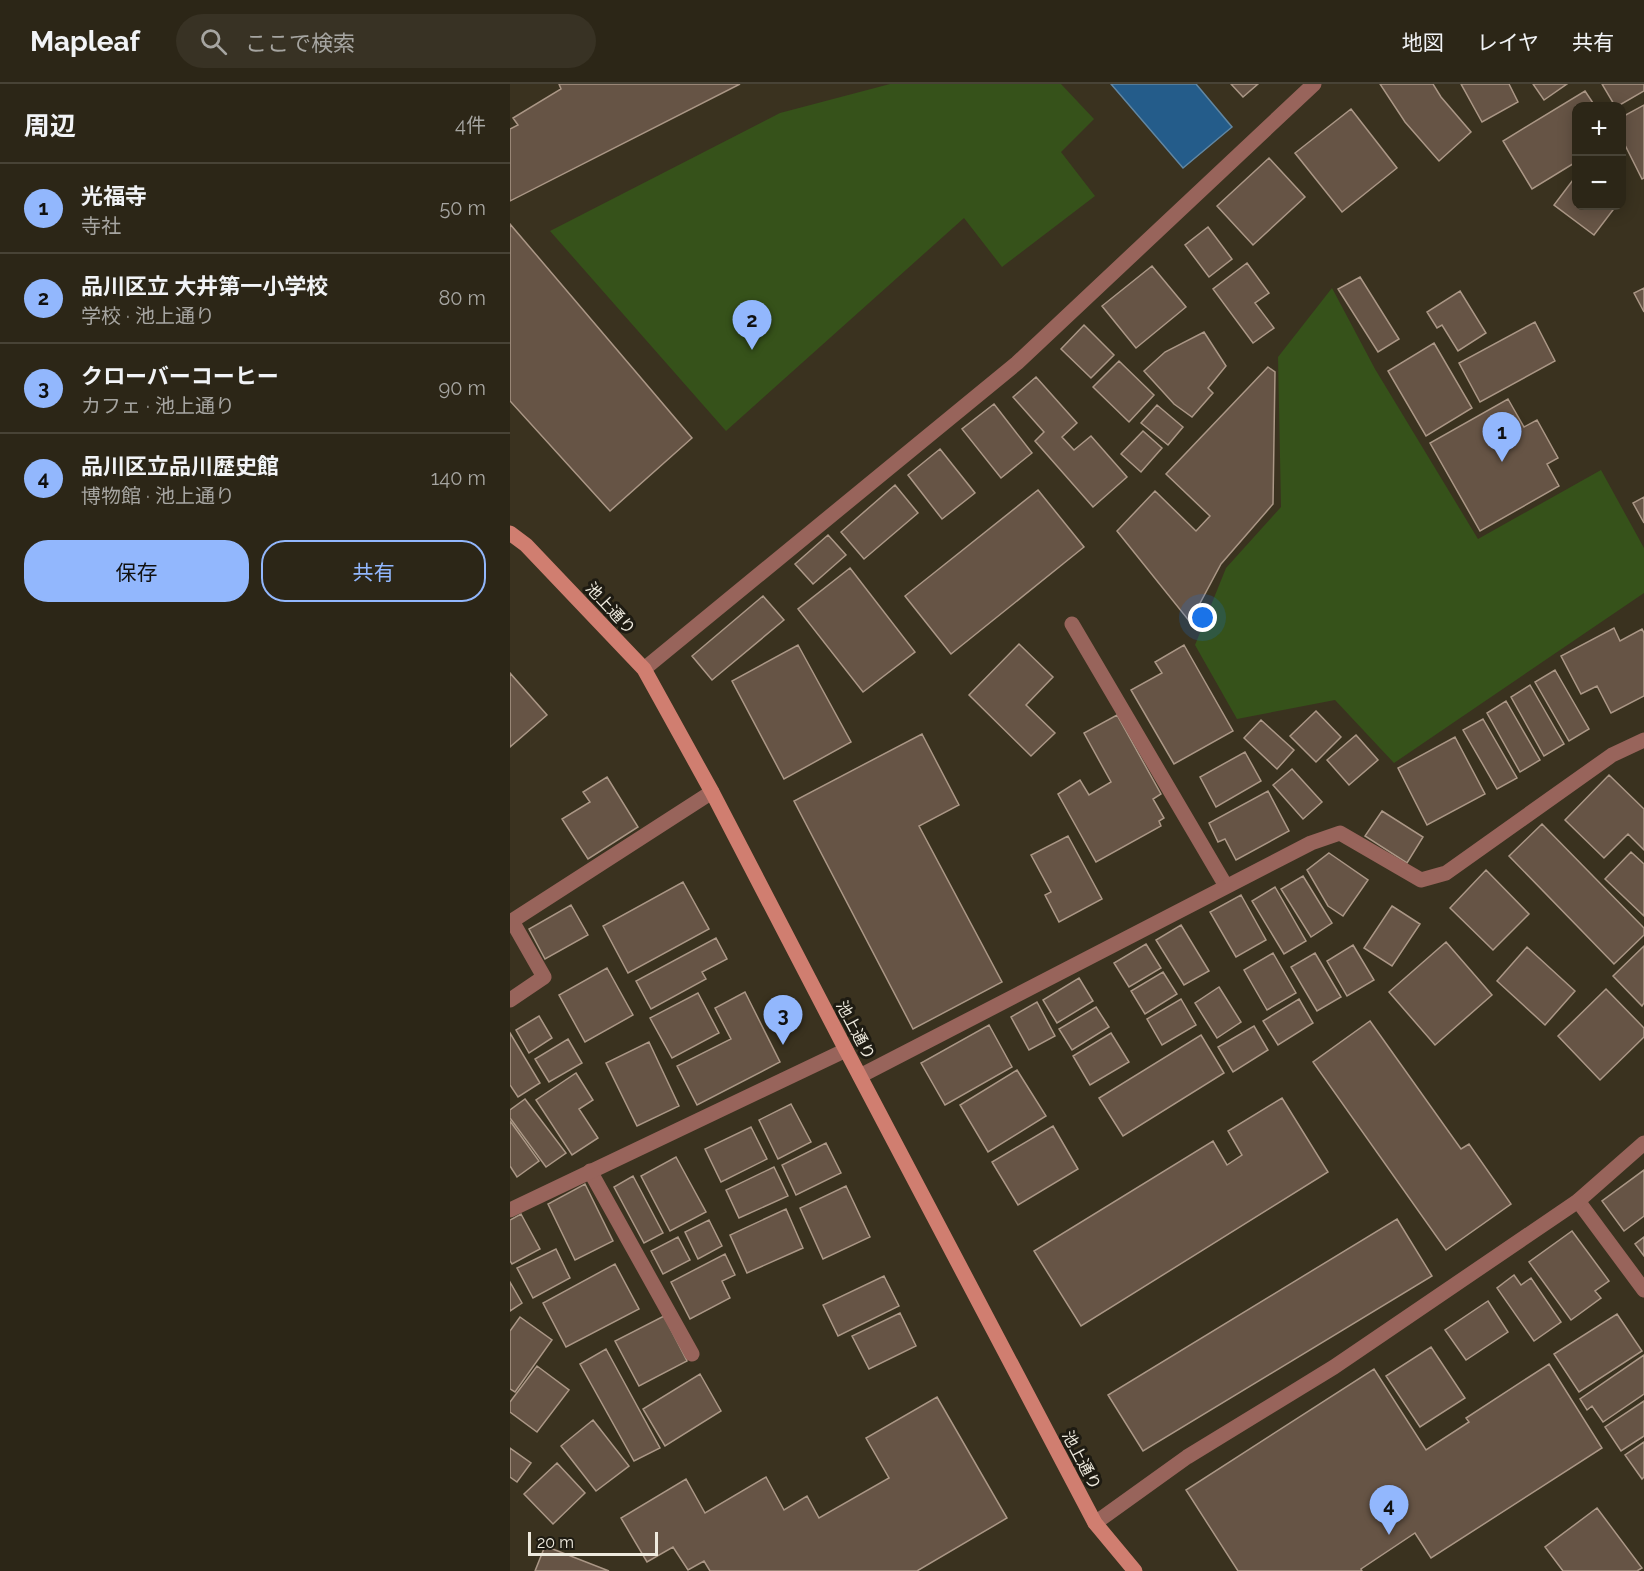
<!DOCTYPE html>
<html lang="ja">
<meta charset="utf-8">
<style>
body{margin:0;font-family:Raleway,"Noto Sans JP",sans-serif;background:#383224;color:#f1f3f6}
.controls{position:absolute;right:18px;top:18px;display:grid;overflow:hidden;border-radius:12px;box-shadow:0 3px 15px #0003}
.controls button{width:54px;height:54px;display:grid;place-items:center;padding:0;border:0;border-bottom:2px solid #484336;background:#2c2617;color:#f1f3f6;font:30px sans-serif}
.scale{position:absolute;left:18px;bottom:15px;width:130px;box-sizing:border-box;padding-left:6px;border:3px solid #eeeade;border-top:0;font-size:16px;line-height:21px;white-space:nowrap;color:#eeeade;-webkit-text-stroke:4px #1e1b12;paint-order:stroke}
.you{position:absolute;left:693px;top:534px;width:21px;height:21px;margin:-15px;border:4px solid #fff;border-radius:50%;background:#1a73e8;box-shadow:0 0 0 9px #1a73e833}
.badge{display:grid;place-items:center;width:39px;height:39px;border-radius:50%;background:#92b7fd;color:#111;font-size:20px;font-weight:700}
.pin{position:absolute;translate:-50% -50px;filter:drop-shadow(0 2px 3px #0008)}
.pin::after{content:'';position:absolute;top:32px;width:21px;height:18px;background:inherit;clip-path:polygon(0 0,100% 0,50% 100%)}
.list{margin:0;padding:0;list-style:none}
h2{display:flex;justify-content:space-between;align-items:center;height:78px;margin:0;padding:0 24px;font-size:26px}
h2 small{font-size:20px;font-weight:400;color:#a6a5a1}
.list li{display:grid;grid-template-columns:39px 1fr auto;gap:18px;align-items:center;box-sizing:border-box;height:90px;padding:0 24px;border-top:2px solid #484336}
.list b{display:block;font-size:22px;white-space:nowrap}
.list p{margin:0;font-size:20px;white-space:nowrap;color:#a6a5a1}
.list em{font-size:20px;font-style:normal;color:#a6a5a1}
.actions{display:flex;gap:12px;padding:18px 24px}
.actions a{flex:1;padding:14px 0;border:2px solid #92b7fd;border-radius:24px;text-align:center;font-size:21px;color:#92b7fd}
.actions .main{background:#92b7fd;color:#111}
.icon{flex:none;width:33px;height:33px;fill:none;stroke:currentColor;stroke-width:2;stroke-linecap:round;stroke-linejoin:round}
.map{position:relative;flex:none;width:1134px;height:1487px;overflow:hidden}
header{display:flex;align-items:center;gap:36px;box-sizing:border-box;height:84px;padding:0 30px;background:#2c2617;border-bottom:2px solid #484336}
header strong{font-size:28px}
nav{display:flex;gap:33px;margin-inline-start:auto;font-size:21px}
.search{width:420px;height:54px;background:#383224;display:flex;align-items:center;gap:15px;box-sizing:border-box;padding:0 21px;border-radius:33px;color:#a6a5a1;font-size:22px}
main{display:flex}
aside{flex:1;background:#2c2617}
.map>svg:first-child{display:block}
.green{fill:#36521a}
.water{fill:#245c8a;stroke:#6187a3;stroke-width:1.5}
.building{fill:#665445;stroke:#ab9786;stroke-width:1.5}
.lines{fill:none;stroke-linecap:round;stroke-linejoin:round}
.lane{stroke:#98645b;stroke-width:15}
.street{stroke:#98645b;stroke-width:15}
.secondary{stroke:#d07e70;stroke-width:15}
.labels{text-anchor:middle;stroke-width:6;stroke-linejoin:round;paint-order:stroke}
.street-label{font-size:16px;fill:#eeeade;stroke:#1e1b12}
</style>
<header>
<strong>Mapleaf</strong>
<div class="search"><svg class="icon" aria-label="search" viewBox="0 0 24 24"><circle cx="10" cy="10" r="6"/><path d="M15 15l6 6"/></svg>ここで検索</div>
<nav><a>地図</a><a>レイヤ</a><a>共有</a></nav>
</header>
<main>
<aside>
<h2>周辺<small>4件</small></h2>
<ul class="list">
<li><span class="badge">1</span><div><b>光福寺</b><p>寺社</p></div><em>50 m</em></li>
<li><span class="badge">2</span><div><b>品川区立 大井第一小学校</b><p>学校 · 池上通り</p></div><em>80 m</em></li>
<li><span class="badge">3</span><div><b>クローバーコーヒー</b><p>カフェ · 池上通り</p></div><em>90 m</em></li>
<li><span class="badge">4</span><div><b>品川区立品川歴史館</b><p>博物館 · 池上通り</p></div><em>140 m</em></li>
</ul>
<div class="actions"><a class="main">保存</a><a>共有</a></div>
</aside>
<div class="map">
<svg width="1134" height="1487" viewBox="0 0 1134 1487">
<rect width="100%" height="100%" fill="#3a321f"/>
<path class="green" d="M380 0H551L584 35 551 68 585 112 492 183 454 134 216 347 40 147 270 29Z
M822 204 865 285 968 455 1091 386 1134 464V509L884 679 825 616 727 635 685 561 716 484 771 423 768 273Z"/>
<path class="water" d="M601 0H686L722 43 673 84Z"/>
<path class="building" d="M49 0H230L0 117V45L8 41 3 34 51 5Z
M721 0H748L733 13Z
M870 0H923L931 13 961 48 929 77 895 38Z
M951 0H999L1008 18 972 38Z
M1023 0H1057L1034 16Z
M1092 0H1134V7L1108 22H1105Z
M1075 7 1085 22H1066V78L1022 105 993 57Z
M1134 21V94L1132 95 1112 55V33Z
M841 25 887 84 832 128 785 69Z
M759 74 795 113 743 161 707 122Z
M1066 92V122H1106L1084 151 1044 121Z
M0 140 182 354 100 427 0 317Z
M698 143 722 175 699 193 675 161Z
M737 179 759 209 745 219 764 244 743 259 703 205Z
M642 182 676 223 626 264 592 222Z
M850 193 889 255 868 268 828 205Z
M1134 204V228L1124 209Z
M950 207 976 249 948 267 932 241 927 244 917 228Z
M1025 238 1045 277 970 318 949 279Z
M574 241 604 271 581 294 551 265Z
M694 248 716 282 698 304 703 309 682 333 664 320 634 287 655 268Z
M924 259 962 324 916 352 878 287Z
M609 277 644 311 619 338 583 303Z
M758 283 765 288 763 420 711 480 680 538 607 447 645 407 686 447 700 432 656 390Z
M526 293 567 339 552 353 564 366 581 352 617 393 583 423 525 357 534 348 503 313Z
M998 315 1014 343 1027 336 1048 374 1037 380 1049 402 970 447 920 359Z
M484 320 522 369 491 394 452 345Z
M647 321 673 343 658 361 631 339Z
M633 347 652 364 631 388 611 370Z
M430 365 465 409 432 435 398 391Z
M385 401 408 429 354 475 331 448Z
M528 406 574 463 441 570 395 512Z
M1134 413V439L1123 419Z
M318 451 336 471 303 500 285 480Z
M340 484 405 568 353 608 288 525Z
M253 512 274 536 202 596 182 572Z
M1104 544 1110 557 1132 545 1134 549V612L1101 629 1087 602 1071 610 1051 572Z
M509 560 543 593 516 621 545 649 521 672 459 611Z
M288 561 341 658 274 695 222 597Z
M674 561 723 647 664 680 621 606 652 589 645 578Z
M1045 586 1079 645 1059 657 1025 598Z
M0 589 37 631 0 663Z
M1020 601 1054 660 1034 672 1001 613Z
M996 617 1030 676 1010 688 977 629Z
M806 627 831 653 806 678 780 652Z
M607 631 651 710 643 715 654 734 649 737 651 742 586 778 548 710 570 696 579 711 601 698 574 649Z
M973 635 1007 694 987 705 953 646Z
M751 636 784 666 767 685 734 654Z
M412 650 449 721 409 742 492 898 403 945 284 717Z
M846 651 868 676 839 701 817 676Z
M945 653 975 710 917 741 888 684Z
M735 668 751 697 706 723 690 693Z
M782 685 812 718 793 735 763 701Z
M1099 691 1134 725V766L1118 750 1094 774 1055 736Z
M97 693 128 743 78 775 52 735 80 718 73 708Z
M758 707 779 747 726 776 715 755 708 758 699 739Z
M872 727 913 753 897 779 855 752Z
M1032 740 1134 844V851L1104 880 999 772Z
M558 752 592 815 549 838 535 811 541 808 521 771Z
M1121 768 1134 780V832L1095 795Z
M819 769 858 796 833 832 818 822 797 786Z
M976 786 1019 830 983 866 940 824Z
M793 792 822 839 801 853 771 805Z
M173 798 199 845 118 889 93 842Z
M765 803 796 857 774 870 742 817Z
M731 811 756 856 726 873 700 828Z
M61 821 78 851 35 875 19 845Z
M882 822 910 840 882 882 854 864Z
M671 841 699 887 674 901 646 856Z
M206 854 217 875 192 888 196 895 141 925 126 897Z
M936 858 982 911 925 961 879 908Z
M636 860 651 884 619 903 604 879Z
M843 861 864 896 837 912 817 877Z
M1134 862V919L1132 922 1103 892Z
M1017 863 1065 907 1035 941 987 897Z
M763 869 786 909 757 926 734 886Z
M805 869 831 913 807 927 781 883Z
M97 884 123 931 75 958 49 911Z
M653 888 667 910 635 930 621 907Z
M569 894 583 917 547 939 533 916Z
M709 903 731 938 707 954 685 919Z
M1096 905 1134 944V953L1090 996 1048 952Z
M235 908 270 978 187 1021 167 982 221 955 205 924Z
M188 909 209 949 162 974 140 934Z
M671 915 686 941 652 961 637 935Z
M789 915 803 939 768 961 753 937Z
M527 918 545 952 519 966 501 933Z
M586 923 599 943 562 966 549 945Z
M29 932 42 954 19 969 6 946Z
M860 937 951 1065 959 1060 1001 1120 936 1166 803 978Z
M479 941 502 983 435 1021 411 979Z
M744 942 758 966 723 988 708 963Z
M0 949 30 999 8 1013 0 1001Z
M601 949 619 978 580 1001 563 972Z
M691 951 714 989 613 1052 589 1014Z
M58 955 72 979 39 998 25 975Z
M139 958 169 1022 127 1042 96 979Z
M507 986 536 1032 478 1068 450 1021Z
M66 989 83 1016 69 1025 88 1054 62 1071 26 1016Z
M772 1014 818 1088 571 1242 524 1167 703 1057 717 1081 732 1071 718 1047Z
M15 1015 56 1069 36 1083 0 1034V1026Z
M281 1020 301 1058 268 1075 249 1036Z
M0 1037 29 1077 7 1093 0 1082Z
M543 1042 568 1085 508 1121 482 1078Z
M241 1043 257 1075 211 1098 195 1065Z
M316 1059 331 1089 286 1111 272 1081Z
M166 1073 196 1128 160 1147 131 1092Z
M264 1083 278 1112 229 1134 216 1106Z
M1134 1086V1132L1114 1147 1092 1117Z
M123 1092 153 1149 134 1159 104 1103Z
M75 1100 103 1157 65 1176 38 1120Z
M336 1102 360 1153 313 1175 290 1124Z
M276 1125 293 1164 237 1189 220 1151Z
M11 1130 30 1165 2 1180 0 1177V1136Z
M887 1135 922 1192 633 1367 598 1311Z
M199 1136 212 1162 188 1175 175 1148Z
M1062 1147 1099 1197 1085 1207 1091 1214 1061 1236 1019 1178Z
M168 1153 180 1176 153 1190 141 1167Z
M1134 1153V1172L1125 1160Z
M46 1165 60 1194 23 1214 7 1184Z
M215 1170 225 1191 212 1197 220 1214 180 1235 161 1198Z
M105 1180 129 1225 56 1263 33 1219Z
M1004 1191 1011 1201 1021 1194 1051 1238 1024 1257 987 1204Z
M374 1192 389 1222 328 1252 313 1221Z
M0 1198 12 1219 0 1227Z
M978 1217 998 1248 956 1276 935 1246Z
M390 1229 406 1262 359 1285 342 1252Z
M1107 1230 1132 1267 1069 1308 1044 1270Z
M154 1232 177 1277 129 1302 105 1257Z
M10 1233 42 1256 5 1308 0 1305V1247Z
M921 1263 955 1314 910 1343 876 1292Z
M96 1265 150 1364 124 1377 70 1280Z
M1134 1271V1310L1093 1338 1082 1322 1077 1326 1070 1315Z
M1039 1280 1092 1364 921 1474 905 1449 851 1485 852 1487H728L676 1406 864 1285 916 1366 959 1338 956 1334Z
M27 1282 59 1306 27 1348 0 1328V1318Z
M190 1290 211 1327 155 1362 133 1325Z
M427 1313 497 1434 407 1487H200L194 1477 178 1486 163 1463 137 1478 111 1434 176 1395 195 1429 256 1393 274 1426 297 1412 309 1434 379 1394 356 1354Z
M1134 1317V1352L1111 1367 1095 1343Z
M83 1336 119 1382 86 1407 51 1362Z
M1134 1358V1393L1132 1395 1115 1371Z
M0 1364 21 1379 7 1398 0 1393Z
M47 1379 75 1409 43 1440 14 1410Z
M1087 1424 1132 1484 1127 1487H1053L1035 1463Z
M35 1462 99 1487H25Z"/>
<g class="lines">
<path class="lane" d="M562 540 716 802
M0 916 34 893 2 837 202 708
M80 1087 182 1270
M1068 1117 1134 1206"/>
<path class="street" d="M134 585 507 279 804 0
M350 992 801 759 830 749 911 796 936 789 1102 671 1134 656
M0 1126 336 966
M585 1439 677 1373 824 1283 1068 1117 1134 1059"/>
<path class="secondary" d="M0 449 16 461 134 585 202 708 336 966 585 1439 625 1487"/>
</g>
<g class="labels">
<g class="street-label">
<text transform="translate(101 524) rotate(47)" y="6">池上通り</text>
<text transform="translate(346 946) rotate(62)" y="6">池上通り</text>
<text transform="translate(572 1376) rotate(62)" y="6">池上通り</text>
</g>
</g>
</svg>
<div class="controls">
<button>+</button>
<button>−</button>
</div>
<div class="scale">20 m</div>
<div class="you"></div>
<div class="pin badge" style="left:992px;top:378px">1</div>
<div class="pin badge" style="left:242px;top:266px">2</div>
<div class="pin badge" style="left:273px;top:961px">3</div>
<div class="pin badge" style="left:879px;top:1451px">4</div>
</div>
</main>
